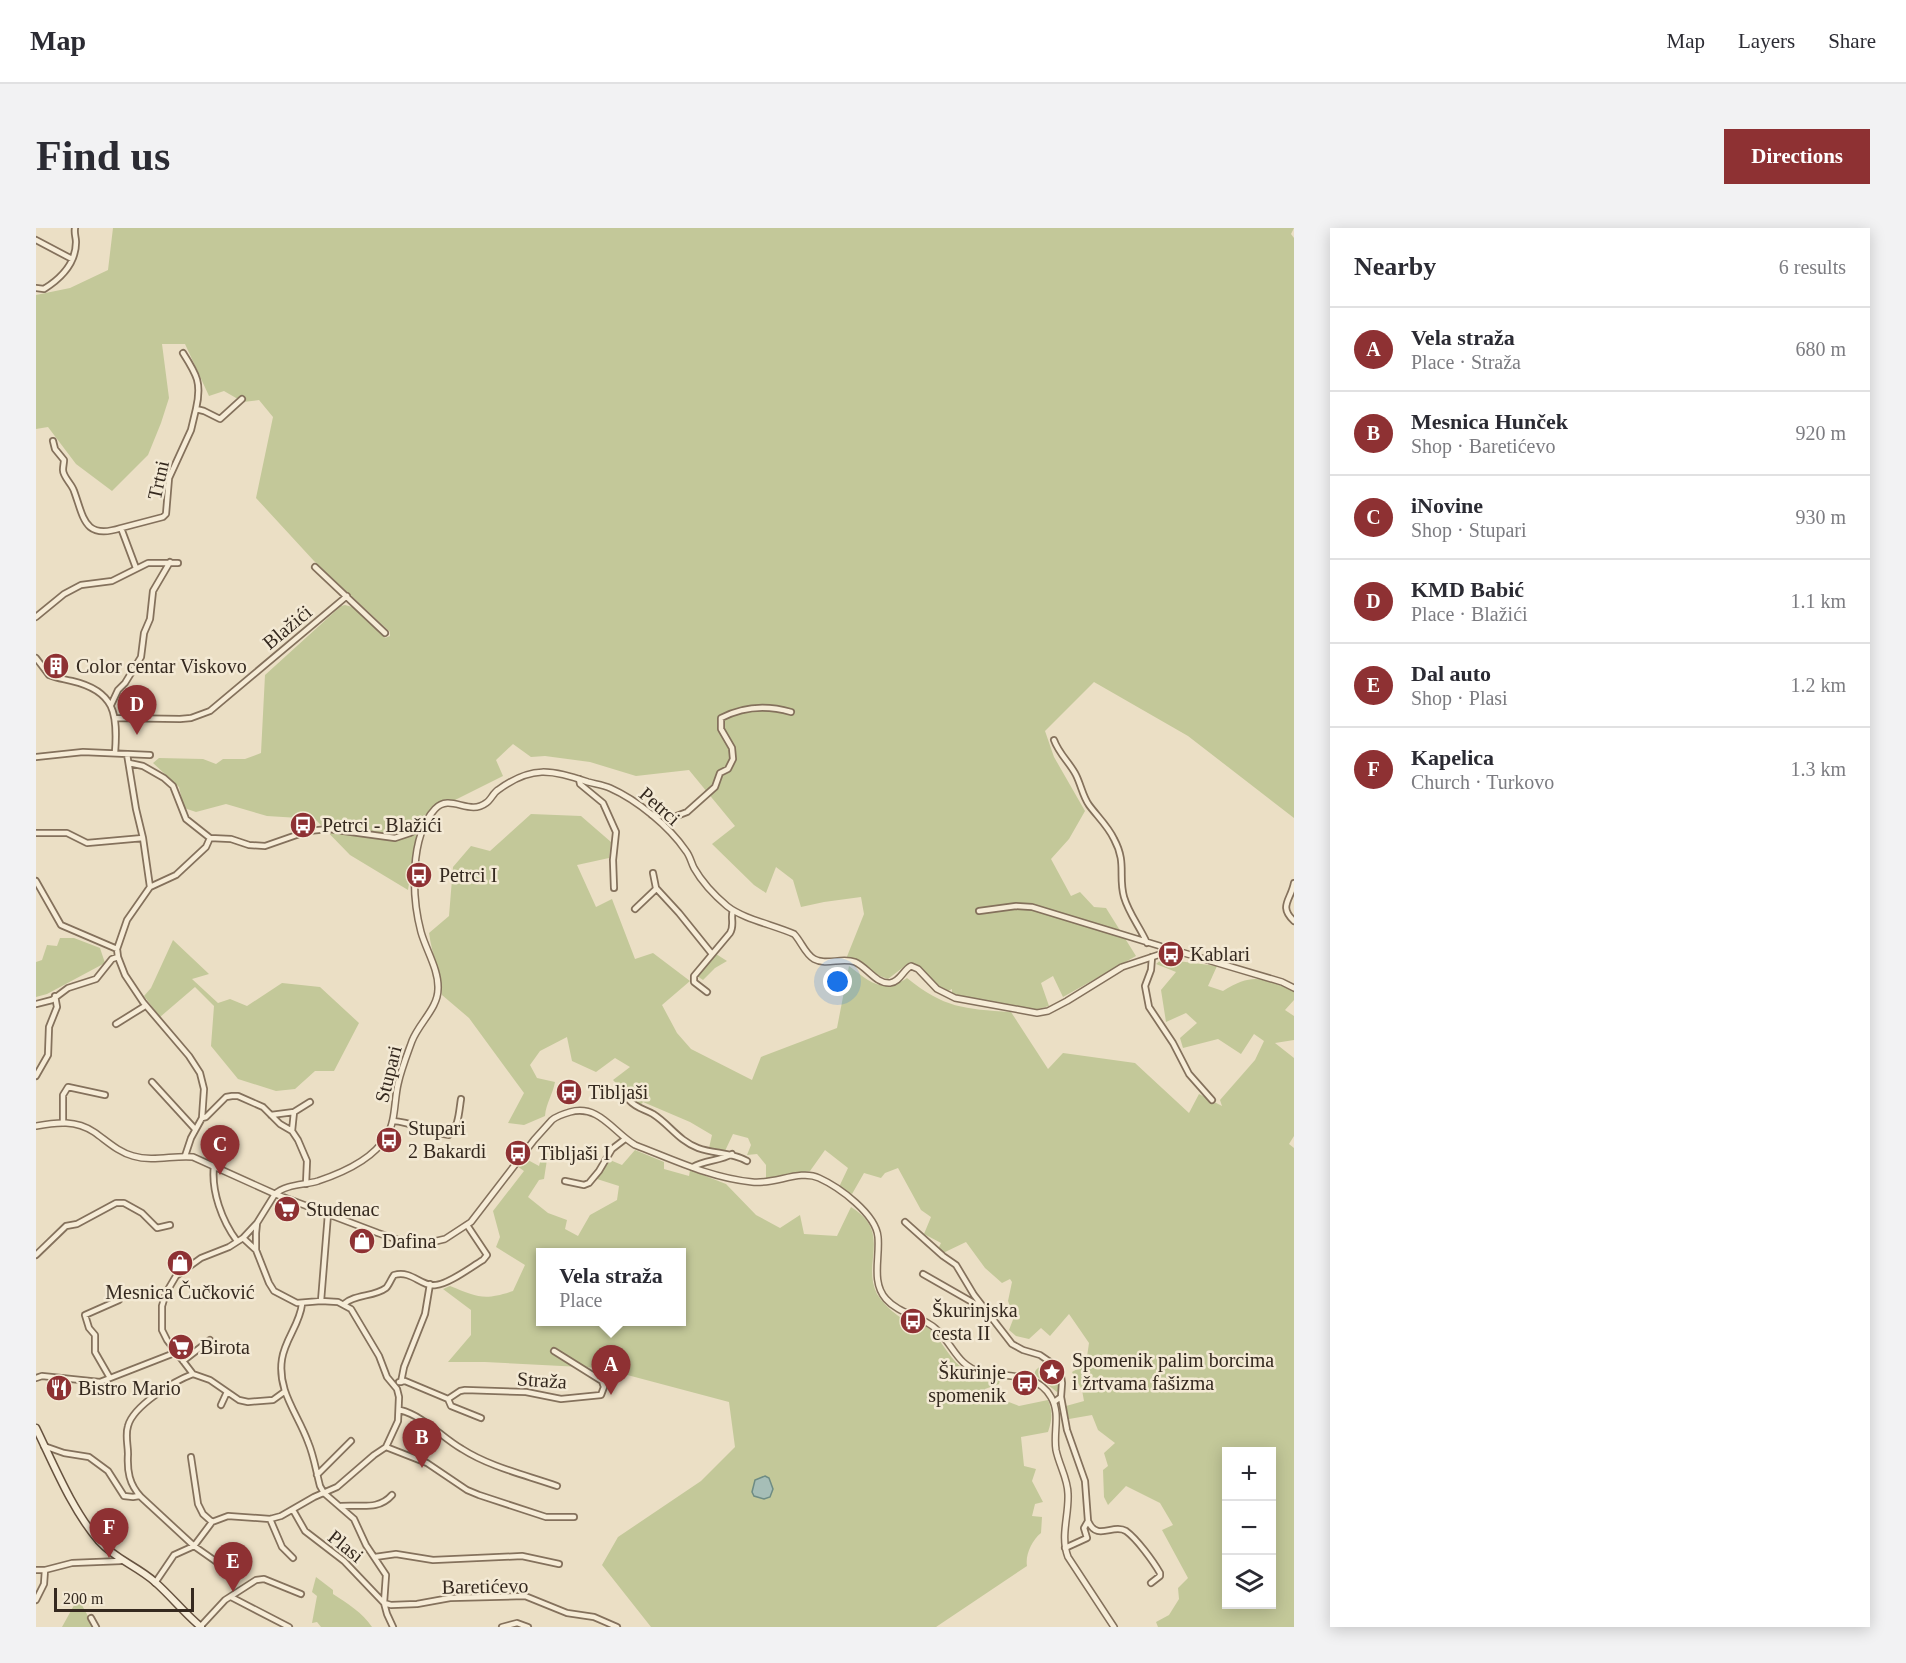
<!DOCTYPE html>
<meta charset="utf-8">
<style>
body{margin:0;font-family:Georgia,serif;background:#f2f2f3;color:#2b2b33}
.controls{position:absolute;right:18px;bottom:18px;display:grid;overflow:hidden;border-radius:0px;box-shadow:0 3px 15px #0003}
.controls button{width:54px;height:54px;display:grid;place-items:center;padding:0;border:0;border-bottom:2px solid #e1e1e2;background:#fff;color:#2b2b33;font:30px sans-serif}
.scale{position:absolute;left:18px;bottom:15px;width:140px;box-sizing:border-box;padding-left:6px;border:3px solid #35291f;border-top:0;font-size:16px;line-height:21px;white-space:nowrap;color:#35291f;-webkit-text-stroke:4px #f3e9d4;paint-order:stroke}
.you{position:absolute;left:802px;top:754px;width:21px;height:21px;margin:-15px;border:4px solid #fff;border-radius:50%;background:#1a73e8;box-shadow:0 0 0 9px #1a73e833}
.badge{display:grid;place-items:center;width:39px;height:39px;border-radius:50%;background:#8e3133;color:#fff;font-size:20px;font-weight:700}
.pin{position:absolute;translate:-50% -50px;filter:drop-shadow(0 2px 3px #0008)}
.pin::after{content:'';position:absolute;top:32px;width:21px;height:18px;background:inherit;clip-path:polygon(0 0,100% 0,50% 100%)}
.popup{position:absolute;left:500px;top:1020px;width:150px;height:78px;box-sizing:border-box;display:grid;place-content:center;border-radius:0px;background:#fff;filter:drop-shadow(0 2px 4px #0005);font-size:20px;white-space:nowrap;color:#7c7c81}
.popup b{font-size:22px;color:#2b2b33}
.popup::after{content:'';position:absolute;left:50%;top:100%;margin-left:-12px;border:12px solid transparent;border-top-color:#fff}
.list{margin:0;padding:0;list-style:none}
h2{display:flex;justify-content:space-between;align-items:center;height:78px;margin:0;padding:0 24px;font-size:26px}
h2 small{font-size:20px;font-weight:400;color:#7c7c81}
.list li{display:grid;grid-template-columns:39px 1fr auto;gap:18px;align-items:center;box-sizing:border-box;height:84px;padding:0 24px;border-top:2px solid #e1e1e2}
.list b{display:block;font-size:22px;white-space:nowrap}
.list p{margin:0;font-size:20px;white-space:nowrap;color:#7c7c81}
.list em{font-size:20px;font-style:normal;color:#7c7c81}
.icon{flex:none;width:33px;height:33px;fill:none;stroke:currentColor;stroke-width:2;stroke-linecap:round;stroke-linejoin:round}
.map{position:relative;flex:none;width:1258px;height:1399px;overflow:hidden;border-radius:0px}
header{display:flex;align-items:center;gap:36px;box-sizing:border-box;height:84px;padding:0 30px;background:#fff;border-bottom:2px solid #e1e1e2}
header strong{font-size:28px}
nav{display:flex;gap:33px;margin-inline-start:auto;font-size:21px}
.intro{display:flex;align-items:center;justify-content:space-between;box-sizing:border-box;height:144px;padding:0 36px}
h1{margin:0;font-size:42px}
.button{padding:15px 27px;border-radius:0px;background:#8e3133;color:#fff;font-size:21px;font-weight:700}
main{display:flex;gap:36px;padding:0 36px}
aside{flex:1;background:#fff;border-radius:0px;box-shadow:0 3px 15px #0003}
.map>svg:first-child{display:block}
.green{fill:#c3c899;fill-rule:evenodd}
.water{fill:#a6beb7;stroke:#6e8c84;stroke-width:1.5}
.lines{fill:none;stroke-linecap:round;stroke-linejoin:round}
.minor-casing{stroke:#84715c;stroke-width:8}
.tertiary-casing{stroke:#84715c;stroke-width:8}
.secondary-casing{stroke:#66523f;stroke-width:9}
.minor{stroke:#f6ecd7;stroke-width:4.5}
.tertiary{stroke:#f6ecd7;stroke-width:5}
.secondary{stroke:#f6ecd7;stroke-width:6}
.labels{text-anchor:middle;stroke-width:5;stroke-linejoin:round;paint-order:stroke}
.street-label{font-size:20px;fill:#35291f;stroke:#f3e9d4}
.poi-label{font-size:20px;fill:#35291f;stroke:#f3e9d4;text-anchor:start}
</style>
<header>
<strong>Map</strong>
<nav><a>Map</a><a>Layers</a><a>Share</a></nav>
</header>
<div class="intro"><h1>Find us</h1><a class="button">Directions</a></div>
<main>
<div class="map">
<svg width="1258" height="1399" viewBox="0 0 1258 1399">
<rect width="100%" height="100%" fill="#ebdfc5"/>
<path class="green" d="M77 0H1258L1255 6 1258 10V590L1152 508 1058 454 1009 503 1018 529 1049 583 1033 611 1015 631 1035 668 1044 664 1058 679 1070 680 1100 728 1027 769 1017 748 1005 755 1013 778 998 782 916 766V761L910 764 899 756 890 744 874 734 852 751 836 745 821 732 810 731 828 686 825 669 788 674 765 679 757 652 740 639 730 665 718 657 676 616 699 598 653 542 600 548 554 534 509 528 495 529 477 516 460 532 467 548 383 590 372 662 314 627 279 591 231 588 190 576 160 584 148 580 143 559 117 535 123 530 167 531 180 536 187 531H209L225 525 229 447 305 378 309 377 320 380 349 410 354 408V404L278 333 220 270 237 189 223 172 207 174 188 163 173 168 149 116H126L133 170 125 195 112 227 76 263 40 236 12 199 0 201V67L34 60 72 42Z
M495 586 545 588 575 614 573 630 541 637 560 679 576 671 599 731 617 725 654 753 626 777 641 805 655 821 716 852 725 829 801 800 813 738C833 753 846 767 871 750 908 780 928 781 975 784L1012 841 1027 825 1099 835 1153 885 1163 866 1186 878 1184 872 1219 832 1228 813 1218 806 1205 826 1182 811 1147 820 1144 810 1161 795 1150 785 1130 794 1125 762 1140 744 1120 736 1126 731 1181 738 1172 758 1187 763C1217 744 1227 750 1258 763V772L1249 782 1258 788V812L1239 815 1258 830V908L1253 916 1258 920V1399H1122L1120 1394 1133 1387 1143 1371 1142 1360 1152 1350 1126 1302 1137 1297 1124 1275 1090 1258 1072 1277 1068 1269 1067 1242 1072 1238 1068 1225 1079 1215 1062 1202 1056 1187 1033 1191 1030 1178 1048 1173 1046 1162 1036 1144 1050 1136 1053 1115 1033 1086 1014 1108 1005 1100 993 1111 980 1108 973 1102 978 1089 972 1073 976 1054 974 1051 966 1055 949 1040 930 1014 907 1025 902 1021 905 1015 888 1006 895 989 885 982 862 940 849 945 845 950 828 945 816 966 803 959 812 940 789 922 774 943 730 951V937L721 926 711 927 715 917 712 910 697 906 689 923 673 920 676 907 654 894 607 874 604 878H602L577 852 594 839 579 830 560 844 536 833 531 809 504 823 494 837 501 850 519 854C517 866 510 875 509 888L488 897 472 895 488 865 433 790 406 767C404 746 396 727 393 705L413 688 417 639 435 618 454 623ZM1190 1224H1236V1376H1190Z
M24 710H38L64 720 69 735 11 766 0 769V734L6 732 11 717 21 718Z
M137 712 173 746 156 751 182 775 194 771 211 778 246 755 284 759 323 795 298 843H279L259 861 240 863 202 851 175 818 178 778 159 759 124 789 108 768 115 760Z
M680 726 691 733 679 740 667 752 661 748Z
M599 922 628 934V941L653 948 654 942 690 956 720 987 744 1000 764 987 768 1006 801 1008 815 979C857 1005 825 1034 841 1066 848 1077 863 1091 876 1095 882 1096 885 1094 889 1097 904 1108 911 1128 925 1139 937 1148 950 1150 964 1152L963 1156 949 1161V1165L983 1178 1012 1172C1017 1184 1016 1192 1012 1204L985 1209 988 1238 1000 1241 996 1253 1007 1274 999 1276 996 1288 1006 1289 1005 1305C996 1312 989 1327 991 1338L900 1399H615L566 1337 582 1309 665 1253 699 1219 693 1174 565 1140 449 1134H412L435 1107V1082L407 1061 414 1058C441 1069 448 1073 477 1063L489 1037 460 1019 464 1009 457 983 488 943 481 938 490 931 503 938 507 924 512 925 508 951 503 952 492 969 512 985 531 992 529 1001 542 1008 554 987 581 972 583 958 561 951 574 932 586 937ZM504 1024H646V1094H504Z
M1013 1136C1023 1141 1024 1152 1024 1162L1021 1164 999 1147C997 1141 1007 1136 1013 1136Z
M280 1349 297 1362V1366C311 1375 327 1385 336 1399H285L281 1394 276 1395 281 1368 276 1364Z
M42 1370 58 1399H26Z"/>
<path class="water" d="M729 1248 733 1250 737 1261 734 1269 728 1271 718 1268 716 1264 719 1252Z"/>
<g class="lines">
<defs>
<path id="minor" d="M0 12 36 31
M0 60 8 61C24 51 40 36 40 14 40 9 38 6 39 0
M147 125C161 147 166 155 160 181
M17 213 19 221 28 232C28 235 27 238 27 242 27 249 36 256 38 263 48 290 48 312 85 300
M279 339 349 405
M100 340 85 300 127 289 130 286 133 250 155 202 160 181 168 183 184 191 206 171
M0 389 28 366 45 357 76 353 112 335H142
M0 430 13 447C20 450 28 451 36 453 79 463 82 486 79 525
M75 477 82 462 89 455 105 429 108 405 114 391 117 363 134 334
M80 490 144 491 155 490 174 483 311 368
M1018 512C1023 526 1034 535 1040 547 1045 557 1047 569 1053 577 1061 588 1072 598 1078 611 1091 635 1082 647 1088 669 1093 686 1104 699 1111 715
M91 526 100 581 107 610 114 659
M0 529 47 524 114 527
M93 535 107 538 128 550 137 558 150 591 174 610 195 611 213 617 229 618 272 603 293 601 359 610 374 605 388 597
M543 551 544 556 567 575 580 604 577 632 578 660
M616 587 638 589 651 584 679 559 684 545 692 541 697 531 696 520 685 501V490C708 478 731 477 755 484
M0 605H31L51 615 107 610
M617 645 620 660 643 685 676 726
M0 653 25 697 81 721
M1258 655C1255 672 1242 678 1258 693
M599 681 620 661
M943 683 980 678 996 679 1124 718 1131 724
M1116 729 1115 742 1109 758 1113 779 1137 815 1153 846 1176 872
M671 764 658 754V748L694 705C699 697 694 689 697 683
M0 776 16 772 32 760 60 751 76 731 82 729
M80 796 109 778
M0 848 12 827 13 799 21 779 19 768
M116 854 159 901
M593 872C600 880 608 881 617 886 633 896 643 913 662 920 678 926 696 924 711 933
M235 887 258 884 274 874
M166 890 170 889 190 869 196 868H202L227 879 244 896 256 903 262 912 271 933 270 956
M357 893C377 894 393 905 413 907 423 899 423 883 425 871
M27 895V867L32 859 69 867
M256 903 258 884
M149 928 155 910 166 890 168 861 164 845 153 828 107 774 89 747 82 729 81 721 91 692 114 659 140 647 170 619 174 610
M178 938C175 963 186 993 201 1013
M657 939C669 932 684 933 696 926
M529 953 548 957 553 955 563 943 576 921 589 911
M239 966 221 995 220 1005V1022L233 1055 238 1063 261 1075 285 1073 302 1074 315 1081 343 1128 351 1149 361 1161 363 1169 362 1193 350 1219
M869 994 907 1028 920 1037 938 1067 976 1116 987 1122 1004 1127 1020 1138 1025 1148 1026 1155 1025 1169 1018 1174
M221 995 207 1010 193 1019 165 1030 140 1048 130 1065 126 1078V1102L131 1112 157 1146 174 1152 203 1172 212 1174 237 1172 248 1164
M207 1010 220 1022
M0 1027 30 998 41 996 80 975H88L106 985 121 1000 134 997
M887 1046 950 1082
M285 1073 292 986
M266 1076C264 1096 249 1111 246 1131 241 1163 262 1186 272 1214 278 1228 280 1243 284 1258L288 1265 318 1291 330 1317 350 1347 348 1375 351 1386 357 1399
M308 1076C319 1066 338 1069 350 1060 353 1057 355 1051 358 1047 377 1042 384 1059 400 1057 413 1056 435 1039 447 1032L451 1027 431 997
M147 1133 174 1112
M157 1146C138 1153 97 1178 92 1198 89 1207 92 1217 92 1226 91 1243 93 1256 105 1269L158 1318 185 1337
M0 1150 6 1148 64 1154 141 1124
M74 1150 59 1124V1107L53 1100 49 1087 83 1072
M363 1154 369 1153 412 1171
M365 1154 368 1139 389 1086 394 1056
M1025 1169 1031 1202 1049 1253 1052 1293C1061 1314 1077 1295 1090 1303 1101 1311 1117 1333 1124 1345V1348L1115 1355
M412 1171 424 1163 429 1162 490 1164 525 1171 565 1167 568 1159 566 1153 518 1123
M412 1171 415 1178 445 1190
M185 1177 191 1164
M364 1182C388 1188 405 1209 426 1221 454 1239 490 1247 521 1258
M8 1218 28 1225 53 1229 72 1243 88 1268 97 1269 103 1268
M350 1219 391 1235 431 1262 443 1267 510 1289H538
M155 1229 162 1276 167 1286 176 1294
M281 1247 315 1213
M305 1278C324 1276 342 1283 356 1267
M257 1282 269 1303 308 1333 348 1375 355 1377 381 1376 414 1370 489 1368 531 1385 558 1389 581 1399
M234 1291 246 1319 257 1330
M1029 1320 1051 1310 1048 1300 1052 1293
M339 1329 360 1326 397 1332 486 1328 523 1336
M0 1342H9L36 1335 85 1333
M119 1355 138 1327 158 1318 176 1294 192 1288 234 1291 245 1288 278 1269 301 1259 338 1227 350 1219
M195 1369 253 1399
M0 1372 8 1356 9 1342
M55 1390 60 1399
M164 1399 189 1372 220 1352 228 1351 265 1366
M466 1399 481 1395 492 1399"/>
<path id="tertiary" d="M0 898C21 894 40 892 58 904 71 913 82 924 97 928 117 934 138 927 157 929L239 966 342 1005 365 1013 392 1015 409 1011 435 994 498 912 516 892C521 888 527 886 534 884 563 876 577 904 599 917 638 932 675 950 716 954 738 957 764 941 783 950 803 959 840 986 842 1009 844 1030 835 1054 850 1071 863 1086 886 1088 900 1101 917 1116 921 1138 945 1144 969 1150 1000 1143 1015 1169 1025 1186 1017 1204 1020 1222 1023 1237 1032 1251 1032 1266 1033 1288 1024 1308 1032 1329L1078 1399
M239 966C250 956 269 957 282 953 306 945 337 931 350 909 360 894 358 873 362 856 365 842 371 827 376 813 383 795 402 780 402 761 403 742 390 722 385 704 376 670 373 609 399 581 414 565 433 588 450 575 455 572 457 565 462 562 496 537 515 542 552 554 559 556 567 557 574 560 601 572 633 598 650 623 654 628 655 634 658 640 666 654 678 667 691 678 707 691 738 697 758 706 765 713 769 726 778 731 791 738 805 729 819 734 831 739 840 756 854 755 864 754 867 742 875 738L882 741 901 761 919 770 1001 785 1012 783 1031 773 1086 739 1131 724 1148 725 1246 754 1258 760"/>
<path id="secondary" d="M0 1200C18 1237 36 1282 63 1313 79 1331 101 1338 119 1354 135 1368 148 1385 165 1399"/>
</defs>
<use href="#minor" class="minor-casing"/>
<use href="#tertiary" class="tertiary-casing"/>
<use href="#secondary" class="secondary-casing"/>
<use href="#minor" class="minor"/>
<use href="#tertiary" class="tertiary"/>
<use href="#secondary" class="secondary"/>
</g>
<defs>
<symbol id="building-disc" viewBox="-11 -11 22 22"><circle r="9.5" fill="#8e3133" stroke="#f3e9d4"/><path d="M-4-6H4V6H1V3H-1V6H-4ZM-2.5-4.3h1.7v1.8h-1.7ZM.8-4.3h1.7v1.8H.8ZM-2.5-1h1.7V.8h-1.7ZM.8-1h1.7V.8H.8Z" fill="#fff"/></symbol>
<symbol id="bus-disc" viewBox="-11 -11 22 22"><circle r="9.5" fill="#8e3133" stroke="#f3e9d4"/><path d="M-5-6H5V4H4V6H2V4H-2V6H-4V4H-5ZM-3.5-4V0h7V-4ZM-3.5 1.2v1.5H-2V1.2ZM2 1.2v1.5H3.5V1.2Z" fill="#fff"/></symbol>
<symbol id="supermarket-disc" viewBox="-11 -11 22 22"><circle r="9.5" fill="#8e3133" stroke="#f3e9d4"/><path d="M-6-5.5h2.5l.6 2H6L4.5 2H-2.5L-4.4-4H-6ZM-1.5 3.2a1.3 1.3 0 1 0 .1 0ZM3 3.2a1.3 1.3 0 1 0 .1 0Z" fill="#fff"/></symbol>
<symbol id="shop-disc" viewBox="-11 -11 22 22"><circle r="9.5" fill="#8e3133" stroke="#f3e9d4"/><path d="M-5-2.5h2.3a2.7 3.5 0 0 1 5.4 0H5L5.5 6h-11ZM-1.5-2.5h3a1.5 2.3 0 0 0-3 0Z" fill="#fff"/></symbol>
<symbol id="sight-disc" viewBox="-11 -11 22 22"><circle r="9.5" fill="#8e3133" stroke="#f3e9d4"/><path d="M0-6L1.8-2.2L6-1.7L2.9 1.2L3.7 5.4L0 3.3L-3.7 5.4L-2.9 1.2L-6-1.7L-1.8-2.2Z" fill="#fff"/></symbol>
<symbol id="restaurant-disc" viewBox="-11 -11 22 22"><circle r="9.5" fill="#8e3133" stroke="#f3e9d4"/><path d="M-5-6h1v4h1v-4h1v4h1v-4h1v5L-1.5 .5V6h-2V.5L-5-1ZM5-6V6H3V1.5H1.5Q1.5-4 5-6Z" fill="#fff"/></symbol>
</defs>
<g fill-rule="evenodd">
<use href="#building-disc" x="5" y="423" width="30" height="30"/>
<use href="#bus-disc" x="252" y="582" width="30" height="30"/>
<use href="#bus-disc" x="368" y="632" width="30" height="30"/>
<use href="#bus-disc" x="1120" y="711" width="30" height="30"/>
<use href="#bus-disc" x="518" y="849" width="30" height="30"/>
<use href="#bus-disc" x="338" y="897" width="30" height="30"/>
<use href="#bus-disc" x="467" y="910" width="30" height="30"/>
<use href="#supermarket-disc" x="236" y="966" width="30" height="30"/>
<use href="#shop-disc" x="311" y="998" width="30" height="30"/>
<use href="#shop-disc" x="129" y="1020" width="30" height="30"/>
<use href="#bus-disc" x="862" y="1078" width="30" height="30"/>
<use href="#supermarket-disc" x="130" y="1104" width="30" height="30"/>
<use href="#sight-disc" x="1001" y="1129" width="30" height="30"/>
<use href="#bus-disc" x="974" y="1140" width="30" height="30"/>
<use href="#restaurant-disc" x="8" y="1145" width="30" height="30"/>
</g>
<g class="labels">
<g class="street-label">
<text transform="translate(122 252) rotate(-77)" y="7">Trtni</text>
<text transform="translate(251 399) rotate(-40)" y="7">Blažići</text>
<text transform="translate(624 578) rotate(41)" y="7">Petrci</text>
<text transform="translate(352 846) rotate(-76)" y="7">Stupari</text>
<text transform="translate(506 1152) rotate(4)" y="7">Straža</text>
<text transform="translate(310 1318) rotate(39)" y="7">Plasi</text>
<text transform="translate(449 1358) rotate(-1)" y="7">Baretićevo</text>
</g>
<g class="poi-label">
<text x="40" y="445">Color centar Viskovo</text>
<text x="286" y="604">Petrci - Blažići</text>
<text x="403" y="654">Petrci I</text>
<text x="1154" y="733">Kablari</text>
<text x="552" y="871">Tibljaši</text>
<text x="372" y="907">Stupari<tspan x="372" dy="23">2 Bakardi</tspan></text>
<text x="502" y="932">Tibljaši I</text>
<text x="270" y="988">Studenac</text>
<text x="346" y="1020">Dafina</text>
<text x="144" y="1071" text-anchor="middle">Mesnica Čučković</text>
<text x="896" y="1089">Škurinjska<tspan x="896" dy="23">cesta II</tspan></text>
<text x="164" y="1126">Birota</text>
<text x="1036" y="1139">Spomenik palim borcima<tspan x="1036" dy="23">i žrtvama fašizma</tspan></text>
<text x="970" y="1151" text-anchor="end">Škurinje<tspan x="970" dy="23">spomenik</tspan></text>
<text x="42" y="1167">Bistro Mario</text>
</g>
</g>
</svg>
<div class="controls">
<button>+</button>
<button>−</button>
<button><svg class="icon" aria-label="layers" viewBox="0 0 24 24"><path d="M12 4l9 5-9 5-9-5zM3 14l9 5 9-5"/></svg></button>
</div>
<div class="scale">200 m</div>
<div class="you"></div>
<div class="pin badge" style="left:575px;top:1167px">A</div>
<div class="popup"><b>Vela straža</b>Place</div>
<div class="pin badge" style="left:386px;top:1240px">B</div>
<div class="pin badge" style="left:184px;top:947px">C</div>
<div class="pin badge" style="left:101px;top:507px">D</div>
<div class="pin badge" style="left:197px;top:1364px">E</div>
<div class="pin badge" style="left:73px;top:1330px">F</div>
</div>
<aside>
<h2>Nearby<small>6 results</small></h2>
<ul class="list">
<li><span class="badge">A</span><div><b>Vela straža</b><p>Place · Straža</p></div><em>680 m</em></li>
<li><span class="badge">B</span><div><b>Mesnica Hunček</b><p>Shop · Baretićevo</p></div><em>920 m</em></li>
<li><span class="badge">C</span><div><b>iNovine</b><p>Shop · Stupari</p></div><em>930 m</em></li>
<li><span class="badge">D</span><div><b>KMD Babić</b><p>Place · Blažići</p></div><em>1.1 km</em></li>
<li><span class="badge">E</span><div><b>Dal auto</b><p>Shop · Plasi</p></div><em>1.2 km</em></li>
<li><span class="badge">F</span><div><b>Kapelica</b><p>Church · Turkovo</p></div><em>1.3 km</em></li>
</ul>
</aside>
</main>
